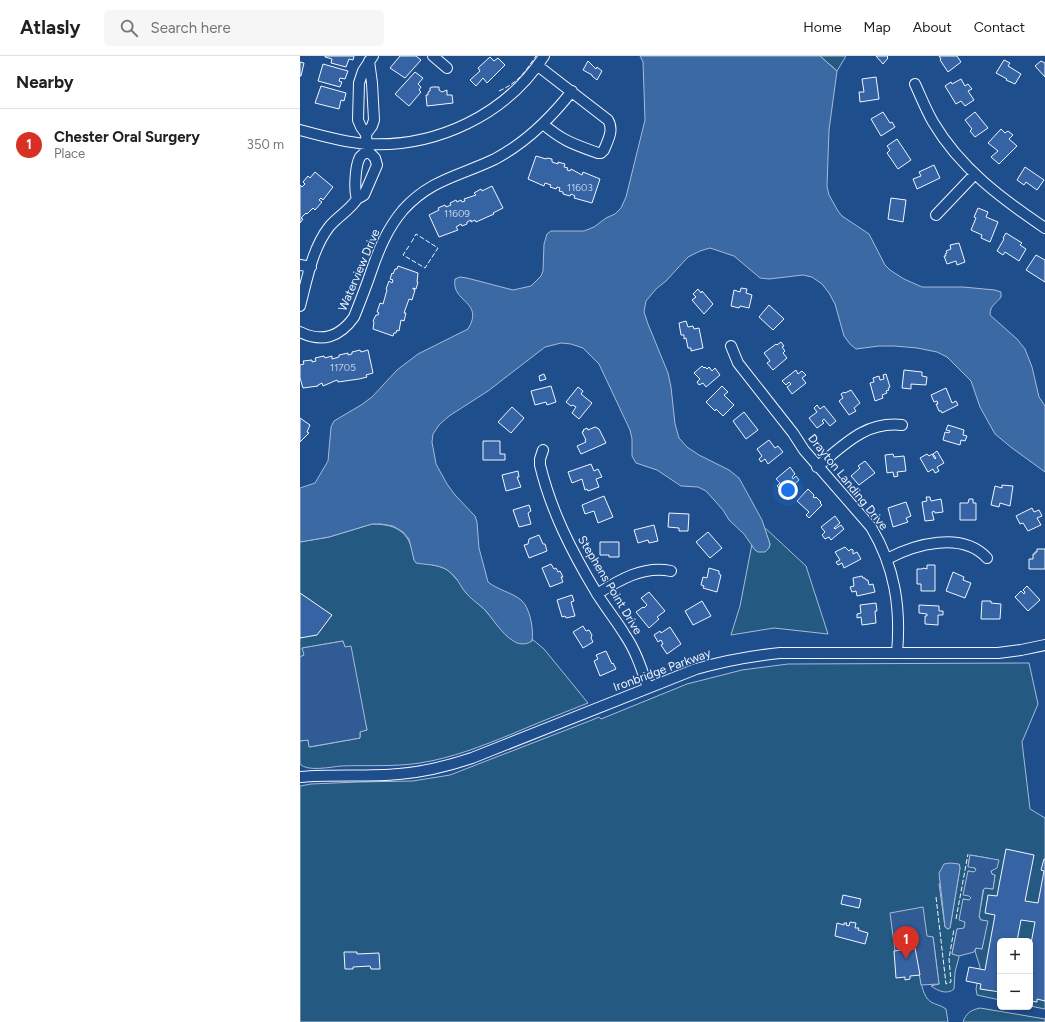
<!DOCTYPE html>
<meta charset="utf-8">
<style>
body{margin:0;font-family:Figtree,sans-serif;background:#f6f6f6;color:#202124}
.controls{position:absolute;right:12px;bottom:12px;display:grid;overflow:hidden;border-radius:6px;box-shadow:0 2px 6px #0003}
.controls button{width:36px;height:36px;display:grid;place-items:center;padding:0;border:0;border-bottom:1px solid #e0e0e0;background:#fff;color:#202124;font:20px sans-serif}
.you{position:absolute;left:488px;top:434px;width:14px;height:14px;margin:-10px;border:3px solid #fff;border-radius:50%;background:#1a73e8;box-shadow:0 0 0 6px #1a73e833}
.badge{display:grid;place-items:center;width:26px;height:26px;border-radius:50%;background:#d93025;color:#fff;font-size:13px;font-weight:700}
.pin{position:absolute;translate:-50% -33px;filter:drop-shadow(0 1px 2px #0008)}
.pin::after{content:'';position:absolute;top:21px;width:14px;height:12px;background:inherit;clip-path:polygon(0 0,100% 0,50% 100%)}
.list{margin:0;padding:0;list-style:none}
h2{display:flex;justify-content:space-between;align-items:center;height:52px;margin:0;padding:0 16px;font-size:17px}
h2 small{font-size:13px;font-weight:400;color:#757577}
.list li{display:grid;grid-template-columns:26px 1fr auto;gap:12px;align-items:center;box-sizing:border-box;height:72px;padding:0 16px;border-top:1px solid #e0e0e0}
.list b{display:block;font-size:15px;white-space:nowrap}
.list p{margin:0;font-size:13px;white-space:nowrap;color:#757577}
.list em{font-size:13px;font-style:normal;color:#757577}
.icon{flex:none;width:22px;height:22px;fill:none;stroke:currentColor;stroke-width:2;stroke-linecap:round;stroke-linejoin:round}
.map{position:relative;flex:none;width:745px;height:966px;overflow:hidden}
header{display:flex;align-items:center;gap:24px;box-sizing:border-box;height:56px;padding:0 20px;background:#fff;border-bottom:1px solid #e0e0e0}
header strong{font-size:19px}
nav{display:flex;gap:22px;margin-inline-start:auto;font-size:14px}
.search{width:280px;height:36px;background:#f6f6f6;display:flex;align-items:center;gap:10px;box-sizing:border-box;padding:0 14px;border-radius:6px;color:#757577;font-size:15px}
main{display:flex}
aside{flex:1;background:#fff}
.map>svg:first-child{display:block}
.green{fill:#245a82;stroke:#a8bbd7;fill-rule:evenodd}
.parking{fill:#305b95;stroke:#a8bbd7}
.water{fill:#3b69a3;stroke:#a8bbd7}
.building{fill:#3563a3;stroke:#f2f6ff}
.lines{fill:none;stroke-linecap:round;stroke-linejoin:round}
.minor-casing{stroke:#f2f6ff;stroke-width:12}
.minor{stroke:#1f4e8c;stroke-width:10}
.fence{stroke:#f2f6ff;stroke-width:1;stroke-dasharray:5 2;stroke-linecap:butt}
.labels{text-anchor:middle;stroke-width:3;stroke-linejoin:round;paint-order:stroke}
.number-label{font-size:10px;fill:#c3d1e8}
.street-label{font-size:12px;fill:#f2f6ff;stroke:#1f4e8c}
</style>
<header>
<strong>Atlasly</strong>
<div class="search"><svg class="icon" aria-label="search" viewBox="0 0 24 24"><circle cx="10" cy="10" r="6"/><path d="M15 15l6 6"/></svg>Search here</div>
<nav><a>Home</a><a>Map</a><a>About</a><a>Contact</a></nav>
</header>
<main>
<aside>
<h2>Nearby<small></small></h2>
<ul class="list">
<li><span class="badge">1</span><div><b>Chester Oral Surgery</b><p>Place</p></div><em>350 m</em></li>
</ul>
</aside>
<div class="map">
<svg width="745" height="966" viewBox="0 0 745 966">
<rect width="100%" height="100%" fill="#1f4e8c"/>
<path class="green" d="M520 0H546L537 15Z
M72 468C99 468 111 478 114 504L141 511 148 514 161 528 164 534 185 554 207 580 232 585V583L244 593 288 647C263 657 237 667 212 678 182 690 152 702 120 707 93 711 67 709 41 710 31 711 7 716 0 708V685L8 684 10 691 60 682V675L67 674 43 585 3 592 4 599 0 601V486L29 481Z
M463 470 506 510 528 578 474 572 431 579 440 550 452 488 455 494 469 492 470 488Z
M729 607 738 648 722 686 730 753 745 762V953L730 950V885H700V944L677 939 676 933 680 911 675 895 676 892 682 893 687 865 681 864 679 860 684 832 693 833 695 819 692 818 691 815 695 812 688 802 670 799 668 810 675 812 676 814 674 816 668 815 671 842 669 844 663 843 665 867 664 873H657L652 898 658 899 659 901 655 916 654 933C647 939 638 935 631 930L639 928 633 881H627L595 891 598 920 620 919C621 927 623 941 631 946 636 949 641 949 646 953L648 966H0V730L11 728 58 726 113 725 150 719 292 664 299 661 301 663 387 628 442 614 488 608ZM659 808 660 812 650 872 648 873 645 871 639 828Z
M680 952 745 963V966H663C666 957 671 954 680 952Z"/>
<path class="parking" d="M43 585 45 591 51 590 67 674 60 676V682L9 691 8 684 0 685V601L4 599 2 592Z
M670 799 699 804 697 812 691 815 692 818 695 819 693 833 685 832 683 834 679 861 681 864 688 865 682 893 676 892 674 896 659 900 652 898 657 873 664 872 665 866 659 864 663 843 669 844 671 842 669 840 663 839 668 815 674 816 676 814 675 812 668 811Z
M623 851 627 880 633 881 639 928 621 929 618 910 595 895 590 857Z"/>
<path class="water" d="M340 0H520L537 15 529 74 527 130 529 139 538 155 542 160 569 178 585 209 590 214 604 223 622 231H663L695 234 701 236V241C696 248 690 249 690 259L717 283 725 293 732 311 739 341 745 350V416L712 392 695 378 680 351 671 325 647 301 637 296 617 292 594 290H579L556 293 550 288 544 280 535 248 529 237 522 228 512 221 503 219 469 223 460 222 434 200 410 192 400 195 388 201 366 225 356 233 346 245 344 256 348 268 368 317 371 331 375 368 379 382 387 391 399 399 429 414 439 422 462 464 470 488 469 492 465 496H458L455 494 444 478 429 464 423 454 406 435 398 431 381 430 357 414 336 407 332 400V383L330 374 299 308 283 292 271 288 261 287 245 291 188 335 149 360 139 369 133 378 132 386 136 408 147 428 155 439 175 460 177 466 179 492 188 526C198 534 211 536 221 544 230 551 234 574 232 585 226 589 218 589 212 584 202 578 193 563 185 554 179 548 172 544 166 537 159 529 158 521 147 514 138 508 126 509 116 507L114 504 109 483 103 476 93 470 81 468H72L29 481 0 486V432L15 427 28 405 31 371 34 365 61 349 72 341 97 314 118 298 168 273C185 245 151 247 155 223L160 221 167 222 213 234 231 230 241 220 243 215 244 188 247 178 251 175H284L294 171 306 162 315 158 321 152 326 141 345 64 343 6Z
M650 807 659 808 660 812 650 872 648 873 645 871 639 817 644 808Z"/>
<path class="building" d="M25 0H54L53 4 49 3 46 11 31 7 32 3 25 1Z
M100 0H116L121 4 105 22 90 12Z
M576 0H588L587 1 588 2 583 8Z
M639 0H657L661 6 648 16 640 4 641 3Z
M190 1 194 5 198 2 205 9 187 27 183 22 176 30 170 24 180 15 178 12Z
M704 4 710 7 708 10 721 18 715 28 706 24 707 23 696 17Z
M288 5 296 13 297 11 302 15 297 24 292 20V19L283 14Z
M741 5 745 7V21L735 10Z
M0 6 4 7 1 20H0Z
M23 8 48 15 45 23 40 22 39 25 42 26 40 31 18 25Z
M115 16 123 22 118 28 121 31 119 34 121 36 109 50 95 38Z
M576 21 579 43 560 46 559 36H564L562 23Z
M661 23 665 30 668 28 672 33 668 35 674 44 665 50 661 45 656 48 645 30 651 26 652 28Z
M21 30 46 37 44 45 41 44 39 53 15 47Z
M132 31H139V34L142 36 147 34V39H152L153 47 127 50 126 39H128V36L130 35V32Z
M583 56 590 67 592 66 595 71 581 80 571 63Z
M675 56 688 72 675 81 670 75 672 73 665 64Z
M701 73 705 77 708 75 713 79 709 83 717 90 699 108 691 101 698 95 688 87Z
M597 83 611 104 598 113 587 97 590 94 587 90Z
M236 100 246 103 247 102 252 103V106L258 108V106L265 108 264 111 268 112 267 114 270 115 271 113 282 119 283 116 300 123 292 147 274 142 275 140 271 138 270 140 263 138V136L259 135 260 132 257 131 256 133 250 131 251 129 245 127 244 130 228 123Z
M634 109 640 122 617 133 613 123 621 120 619 116Z
M725 111 744 124 737 134 726 126 724 129 717 124Z
M15 116 33 131 23 144 21 142 19 144 22 146 15 154 13 152 7 158 6 157 1 162 3 163 0 167V129L2 131 5 128 3 126 8 120 10 122Z
M192 130 203 152 193 157 194 158 176 166 175 164 171 166V164L167 166V168L162 170 161 168 156 171 158 174 139 181 129 159 139 154 138 152 145 149 146 151 151 149 150 147 156 144 157 146 161 144 162 146 165 145 164 143 176 139 174 137 181 133 182 135Z
M591 142 606 144 603 166 588 163Z
M678 152 688 156 686 161 698 166 690 186 681 182 682 179 671 174 676 162 674 161Z
M706 177 722 187 720 189 726 193 719 205 705 196 703 199 697 195 704 183 703 182Z
M659 187 665 206 657 209 656 205 647 208 644 200H646L645 198 647 197 646 195 651 193 650 189Z
M736 199 745 204V226L726 214Z
M98 210 118 217 117 226H118L116 233 113 232V233L115 234 112 244 109 243 104 257H106L104 265 101 264 99 275 97 274 96 277H94L93 280 73 273 74 266 73 265 76 259H78L79 257 77 256 80 247 83 248 87 234 86 233 89 225 92 227 93 224 90 223 92 217 93 218 95 213H97Z
M441 232 447 233 446 237 452 239 449 252 440 250 439 252 431 250 434 234 440 236Z
M398 233 401 237 402 235 413 248 404 258 392 244 396 241 393 238Z
M469 249 484 263 473 274 459 261Z
M386 265 388 271 393 270 394 273 399 272 403 292 391 295V292H388L386 282 384 283V279H381L379 267Z
M481 286 484 290 482 291 485 295 483 297 487 302 473 314 467 307 470 305 464 297 476 288 477 289Z
M60 294 61 296 68 294 73 317 66 319 67 321 59 323 38 326 37 324 23 330 22 327 18 329V330L3 332 0 322V309L4 308 3 305 12 304V306L16 305 15 302 24 300 25 302 32 300V303L39 301V299L48 297V299L52 298V296Z
M402 310 404 312 405 311 407 313 409 311 412 315 415 312 420 319 406 331 403 327 399 329 397 326 400 323 394 317Z
M496 314 498 318 502 315 506 319 502 322 506 327 492 338 487 331 491 328 489 326 486 329 482 325Z
M604 314 622 316V320L627 321 626 329 611 328V333L602 332Z
M244 318 246 323 240 325 239 320Z
M586 318 590 331 588 332 589 334 586 335 587 337 582 339 583 342 575 345 570 327 574 326 573 322 579 320 580 324 584 323 583 319Z
M251 330 256 346 247 349 246 346 235 349 231 335Z
M422 330 428 336 424 339 434 349 423 360 416 353 415 355 406 346Z
M278 331 283 335 281 338 292 347 279 363 272 357 276 351 273 349 271 350 266 346Z
M646 332 652 347 656 345 658 349 642 357 641 355H639L636 348H638L637 345 634 346 631 339Z
M551 334 560 347 554 352 556 355 549 359 539 345 543 342 541 338 544 336 545 337Z
M517 349 520 353 524 350 536 365 530 370 524 363 522 365 524 367 517 372 509 362 517 356 514 352Z
M212 351 224 362 211 377 198 366Z
M444 356 458 374 446 383 433 365Z
M0 362 10 369 7 376 9 377 0 386Z
M648 369 664 374 663 379 667 380 665 385 661 384 660 389 643 384 645 376 649 377 650 375 646 374Z
M295 371 299 373 306 387 281 398 277 390 286 386 285 384H286L282 376 284 375 283 374 287 372 288 374Z
M469 384 475 392 478 390 483 396 468 408 465 403 461 406 459 403 462 400 457 393Z
M183 385H200V398H205V404H183Z
M637 395 644 407 637 411 639 415 635 417 633 413 628 416 620 402 627 398 629 400 632 398 635 403 636 402 633 398Z
M593 398 594 401 604 400 606 415 597 416 598 420 594 421 593 416 587 417 585 399Z
M565 405 575 417 559 429 551 420 560 412 558 410Z
M291 408 294 415 298 413 302 421 296 423 299 431 288 435 287 433 285 434 282 423 272 427 268 416Z
M490 411 495 418 492 421 493 423 496 420 499 424 487 435 484 431 481 434 477 430 480 427 476 423Z
M218 415 219 421H217L221 431 206 435 202 419Z
M702 429 713 430 710 450 700 447 699 451 691 449 695 430 702 432Z
M508 433 514 439 513 441 515 442 516 441 521 446 520 447 522 449 509 462 506 459 509 456 497 445Z
M304 440 313 461 298 467 294 455 285 458 282 449Z
M626 441H630L631 445 641 443 643 456 635 457 634 455 632 456 634 464 625 465 622 446 627 445Z
M669 443H673V447H676V464H660V447H668Z
M606 446 611 460 606 462 608 466 593 471 588 452Z
M229 449 231 455 228 457 231 468 219 471 213 454Z
M732 452 734 456 739 454 742 460 737 462 741 469 728 475 723 467 720 468 716 460Z
M369 457 389 458 388 475H379V472L368 471Z
M535 460 540 467 534 472 535 473 541 469 544 473 531 484 529 481 525 483 522 479 525 476 521 471Z
M354 469 358 485 349 487 348 484 338 487 334 474Z
M408 476 422 492 410 502 396 486Z
M239 479 243 488H245L247 495 229 502 224 489 228 488 229 483Z
M300 486H319V501H309V499H300Z
M545 491 549 495 551 493 553 494V498L557 496 561 503 544 512 542 507 538 509 536 506 540 504 535 496Z
M737 493H745V513H729V503H733V498H735V496H737Z
M251 508 254 513 256 512 258 516 260 515 263 521H261L263 526 250 531 242 512Z
M627 509H635V535H621V528H617V513H622L623 512 627 513Z
M409 512 419 515V518L421 519 417 536 403 532 404 530 401 529 403 521 407 522Z
M653 516 664 521 663 524 671 527 665 542 646 535Z
M562 520 563 522H565L566 524H568L569 529 573 528 575 536 557 540 556 535 552 536 550 531 554 530 553 522Z
M727 530 740 544 728 555 715 541 721 535 724 538 725 536 723 534Z
M349 536 365 555 357 561 359 563 349 572 336 556 343 551 344 552 347 549 341 542Z
M0 537 32 559 17 579 0 582Z
M272 539 274 545 271 546 275 560 266 562 265 560 262 561 257 544Z
M402 545 411 560 393 569 385 555Z
M682 545H691V547L701 548 700 563H681Z
M576 547 577 555H575L576 567 562 569 561 561 557 562V558L561 557 560 549Z
M619 549 639 550V555H643V559H638V569L625 568V560H627V558L619 557Z
M283 570 286 575 289 574 292 579 291 582 293 586 283 592 273 576Z
M370 571 381 588 367 598 361 589 363 588 361 584 358 586 354 579 360 575 361 577Z
M306 595 312 608 313 607 316 613 300 620 294 605 298 603 296 599Z
M706 793 734 799 725 845 738 847 744 815 741 814 744 803H745V945L737 943V946L730 945V893L735 866 721 864 717 885H700V936L680 933 681 928 666 925 669 911 685 914 695 859 685 857 688 839 697 840Z
M543 839 561 843 559 852 541 848Z
M550 866 556 867 555 872H559L558 874 568 877 565 888 535 880 537 867 544 869V867H547L546 869 549 870Z
M615 892 620 919 610 920V923L605 924V921L596 922 594 895Z
M44 896H57V898L79 897 80 913H71L70 910 53 911V913H45Z"/>
<g class="lines">
<defs>
<path id="minor" d="M133 0 147 12
M238 10 308 64C314 74 308 84 304 94L301 97H298C273 88 263 85 243 68
M615 28C621 41 626 54 633 66 660 112 702 143 745 172
M0 74C22 80 43 86 66 88 136 92 206 59 244 0
M66 78 72 70 74 64 72 27 69 5
M57 143 64 139 77 109 75 102 67 94
M636 159 675 118
M0 209 11 211
M0 250C7 224 12 193 29 171 37 161 50 154 57 143 54 134 55 110 60 101 62 99 65 97 67 94L66 78 61 71 58 64 59 27 63 15 73 0
M0 276C22 287 40 281 54 261 60 246 66 231 71 216 79 193 87 173 103 154 131 123 160 120 195 103 225 87 251 62 272 35
M431 290 438 307 493 377 504 394 571 471C595 511 601 552 597 597
M243 394 240 403V409C251 455 272 496 296 536 305 551 316 564 325 579 336 595 342 614 348 632
M517 411C544 389 565 365 602 369
M587 503C615 488 662 475 687 502
M297 538C319 524 344 509 371 515
M0 721C33 718 66 721 99 718 124 716 148 710 172 702L396 613C424 605 451 600 480 597H698L721 594 745 589"/>
</defs>
<use href="#minor" class="minor-casing"/>
<use href="#minor" class="minor"/>
<path class="fence" d="M199 35C219 26 224 17 236 0
M109 190 103 199 125 212 138 192 116 178 111 187
M636 841 646 928 651 926 649 903 654 873
M656 863 668 798"/>
</g>
<g class="labels">
<g class="number-label">
<text x="280" y="135">11603</text>
<text x="157" y="161">11609</text>
<text x="43" y="315">11705</text>
</g>
<g class="street-label">
<text transform="translate(59 214) rotate(-67)" y="4">Waterview Drive</text>
<text transform="translate(548 426) rotate(51)" y="4">Drayton Landing Drive</text>
<text transform="translate(310 529) rotate(59)" y="4">Stephens Point Drive</text>
<text transform="translate(362 614) rotate(-20)" y="4">Ironbridge Parkway</text>
</g>
</g>
</svg>
<div class="controls">
<button>+</button>
<button>−</button>
</div>
<div class="you"></div>
<div class="pin badge" style="left:606px;top:903px">1</div>
</div>
</main>
